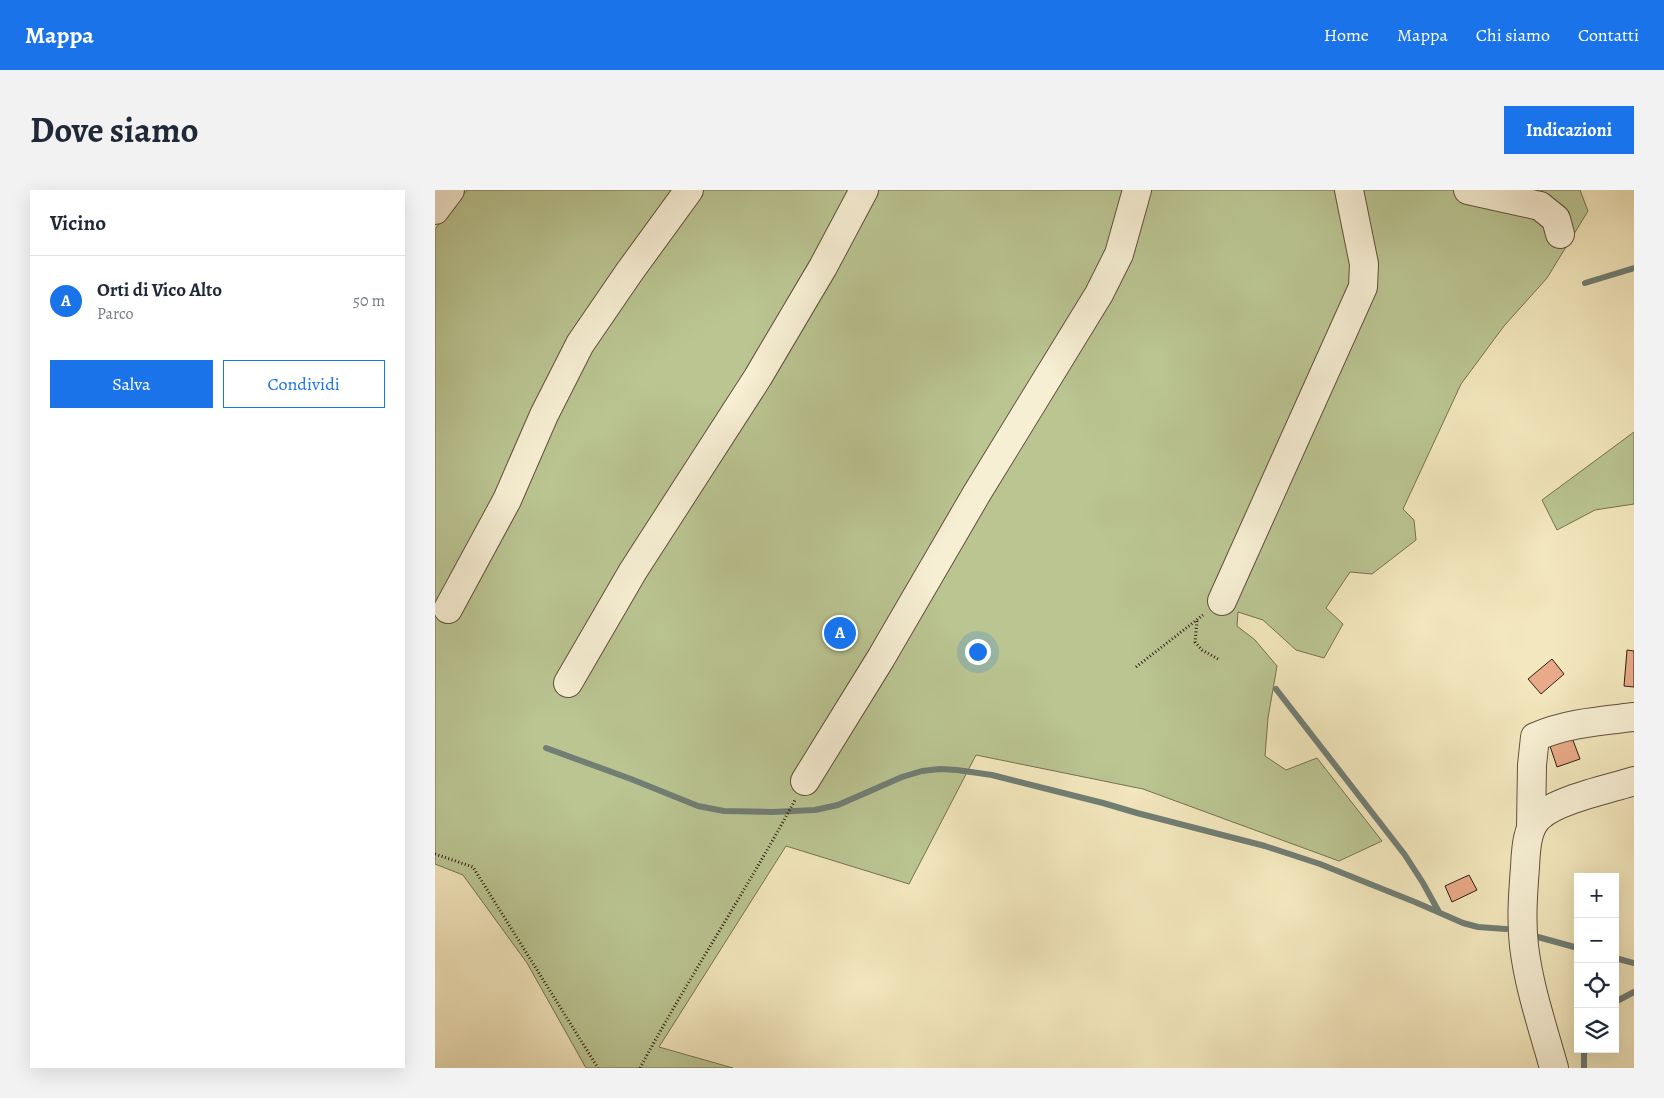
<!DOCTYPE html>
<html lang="it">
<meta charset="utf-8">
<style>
body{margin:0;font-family:Alegreya,serif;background:#f2f2f3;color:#1f2937}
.controls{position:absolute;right:15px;bottom:15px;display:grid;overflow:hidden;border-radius:0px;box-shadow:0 5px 20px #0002}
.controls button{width:45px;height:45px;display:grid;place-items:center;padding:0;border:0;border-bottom:1px solid #e0e1e3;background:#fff;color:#1f2937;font:25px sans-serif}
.you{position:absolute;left:542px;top:461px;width:18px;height:18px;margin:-12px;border:4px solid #fff;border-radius:50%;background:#1a73e8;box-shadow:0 0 0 8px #1a73e833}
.badge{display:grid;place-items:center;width:32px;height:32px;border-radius:50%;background:#1a73e8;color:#fff;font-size:16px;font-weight:700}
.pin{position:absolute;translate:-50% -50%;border:2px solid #fff;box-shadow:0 1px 5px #0006}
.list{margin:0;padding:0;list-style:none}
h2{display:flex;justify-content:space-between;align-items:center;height:65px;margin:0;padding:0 20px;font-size:21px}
h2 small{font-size:16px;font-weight:400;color:#747a83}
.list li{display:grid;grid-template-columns:32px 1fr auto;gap:15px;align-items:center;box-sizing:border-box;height:90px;padding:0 20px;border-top:1px solid #e0e1e3}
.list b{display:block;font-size:19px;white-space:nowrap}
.list p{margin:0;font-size:16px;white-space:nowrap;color:#747a83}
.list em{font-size:16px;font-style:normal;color:#747a83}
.actions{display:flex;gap:10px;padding:15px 20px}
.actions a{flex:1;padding:11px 0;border:1px solid #1a73e8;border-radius:0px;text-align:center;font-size:18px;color:#1a73e8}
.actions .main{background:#1a73e8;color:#fff}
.icon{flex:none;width:28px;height:28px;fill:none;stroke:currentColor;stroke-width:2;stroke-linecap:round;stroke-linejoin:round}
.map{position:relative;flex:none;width:1199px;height:878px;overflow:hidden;border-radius:0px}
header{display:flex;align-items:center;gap:30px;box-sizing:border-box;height:70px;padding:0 25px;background:#1a73e8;color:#fff}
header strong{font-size:24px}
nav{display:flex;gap:28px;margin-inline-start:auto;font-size:18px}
.intro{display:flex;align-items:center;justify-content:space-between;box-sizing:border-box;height:120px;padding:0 30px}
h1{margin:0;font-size:35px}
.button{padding:12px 22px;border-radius:0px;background:#1a73e8;color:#fff;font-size:18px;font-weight:700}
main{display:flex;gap:30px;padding:0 30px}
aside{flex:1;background:#fff;border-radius:0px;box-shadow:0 5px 20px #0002}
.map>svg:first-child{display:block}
.green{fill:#bac592;stroke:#767153}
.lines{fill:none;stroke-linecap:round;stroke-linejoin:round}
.stream{stroke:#717e74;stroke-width:6}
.building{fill:#e8aa88;stroke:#311d14}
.minor-casing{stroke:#62503e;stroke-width:30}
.path{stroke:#311d14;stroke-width:3;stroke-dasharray:1 2.5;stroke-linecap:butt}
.minor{stroke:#f7efd4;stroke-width:28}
</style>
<header>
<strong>Mappa</strong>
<nav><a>Home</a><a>Mappa</a><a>Chi siamo</a><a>Contatti</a></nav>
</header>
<div class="intro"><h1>Dove siamo</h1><a class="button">Indicazioni</a></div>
<main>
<aside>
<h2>Vicino<small></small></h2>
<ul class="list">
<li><span class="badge">A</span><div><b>Orti di Vico Alto</b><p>Parco</p></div><em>50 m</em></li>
</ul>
<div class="actions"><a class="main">Salva</a><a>Condividi</a></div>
</aside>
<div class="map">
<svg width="1199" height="878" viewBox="0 0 1199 878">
<rect width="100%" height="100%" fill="#f3e7bd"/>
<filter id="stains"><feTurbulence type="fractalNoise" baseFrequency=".004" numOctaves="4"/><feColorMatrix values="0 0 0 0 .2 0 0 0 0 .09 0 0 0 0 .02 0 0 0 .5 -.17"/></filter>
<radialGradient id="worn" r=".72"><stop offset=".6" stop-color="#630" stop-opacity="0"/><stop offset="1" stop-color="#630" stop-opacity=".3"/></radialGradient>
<path class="green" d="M32 0H1145L1153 21 1112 88 1069 136 1026 194 968 319 979 330 981 350 937 384 915 382 891 418 908 434 889 468 861 460 828 430 803 422 802 436 820 450 842 476 833 528 830 566 851 580 882 568 947 651 904 671 708 599 541 565 474 694 351 656 224 857 298 878H151L92 773 28 685 0 674V39Z
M1199 242V314L1160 320 1122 340 1107 310Z"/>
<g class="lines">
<path class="stream" d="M1150 93 1199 78
M841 499 970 665 988 693 1004 722
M111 558 196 589 263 616 289 621 337 622 380 620 403 615 467 587 487 581 505 579 522 580 557 585 668 613 702 623 830 656 885 674 980 712 1028 733 1043 737 1071 739
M1103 747 1143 758
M1180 768 1199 773
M1180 812 1199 802
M1149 878V864L1151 859"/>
</g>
<path class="building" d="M1192 460 1199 461V497L1189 496Z
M1117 469 1129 484 1106 504 1093 489Z
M1136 545 1145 569 1122 577 1114 553Z
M1034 685 1042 700 1017 712 1010 696Z"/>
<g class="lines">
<defs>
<path id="minor" d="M1033 0 1105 16 1121 29 1125 44
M0 20 15 0
M787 411 928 97 929 74 914 0
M13 419 72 310 109 225 145 154 195 81 254 0
M133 493 198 381 323 187 388 77 429 0
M370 591 446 468 542 303 664 104 684 64 702 0
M1096 637 1097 575 1100 547C1132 533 1165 531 1199 527
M1119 878C1108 838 1094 798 1089 756 1086 730 1088 703 1090 677 1091 661 1091 639 1104 627 1121 610 1174 599 1199 591"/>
</defs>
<use href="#minor" class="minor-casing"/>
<path class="path" d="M762 431 760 452 767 460 783 469
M701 477 768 425
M0 664 38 677 163 878
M205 878C254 787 311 701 360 610"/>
<use href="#minor" class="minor"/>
</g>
<rect width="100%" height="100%" filter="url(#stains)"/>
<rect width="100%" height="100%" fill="url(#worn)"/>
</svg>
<div class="controls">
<button>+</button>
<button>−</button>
<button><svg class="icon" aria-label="locate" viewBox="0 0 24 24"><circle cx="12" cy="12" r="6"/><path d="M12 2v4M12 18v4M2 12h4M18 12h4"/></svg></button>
<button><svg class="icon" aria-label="layers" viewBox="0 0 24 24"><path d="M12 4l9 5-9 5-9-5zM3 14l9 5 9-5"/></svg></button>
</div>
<div class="you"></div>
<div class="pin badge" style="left:405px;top:443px">A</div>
</div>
</main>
